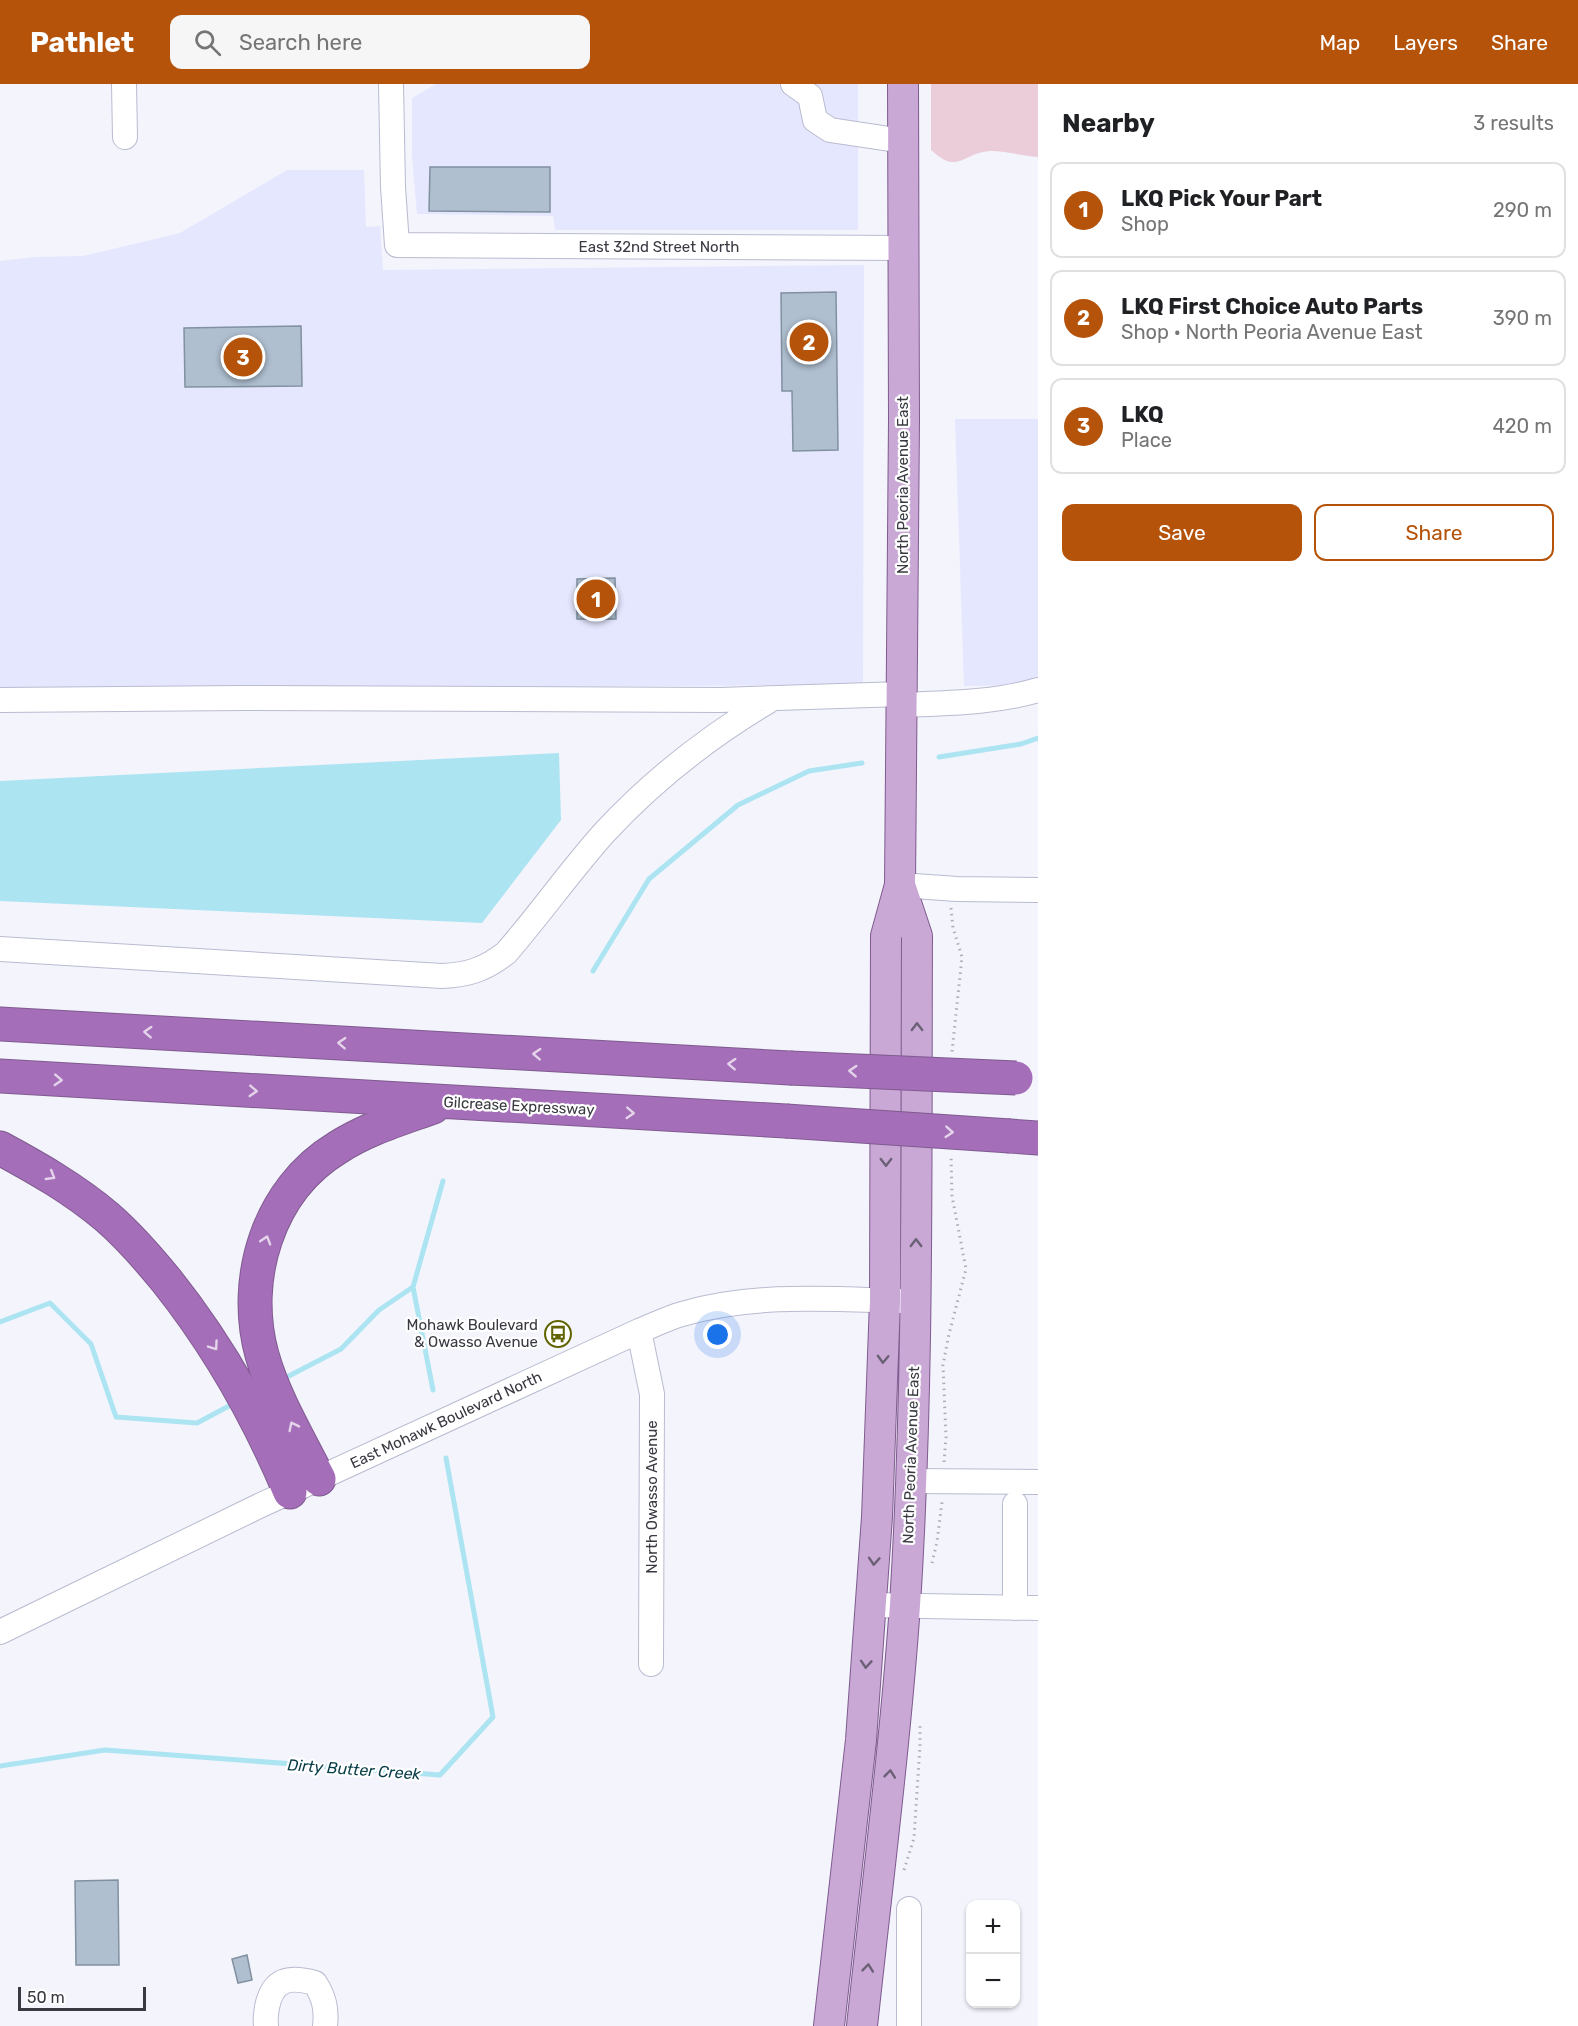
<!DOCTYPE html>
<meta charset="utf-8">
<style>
body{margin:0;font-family:Rubik,sans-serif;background:#f6f6f6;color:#202124}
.controls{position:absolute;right:18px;bottom:18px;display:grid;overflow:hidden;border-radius:12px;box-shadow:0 2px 4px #0004}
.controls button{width:54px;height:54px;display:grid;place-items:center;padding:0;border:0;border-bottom:2px solid #e0e0e0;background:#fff;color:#202124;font:30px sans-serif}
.scale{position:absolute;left:18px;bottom:15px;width:128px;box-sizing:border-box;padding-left:6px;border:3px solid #383941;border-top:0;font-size:16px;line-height:21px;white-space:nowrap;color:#383941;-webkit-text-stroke:4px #fff;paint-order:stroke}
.you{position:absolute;left:718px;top:1251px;width:21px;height:21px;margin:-15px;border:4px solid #fff;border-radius:50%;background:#1a73e8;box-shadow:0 0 0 9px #1a73e833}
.badge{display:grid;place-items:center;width:39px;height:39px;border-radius:50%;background:#b45309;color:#fff;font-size:20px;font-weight:700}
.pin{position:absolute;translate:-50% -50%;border:3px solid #fff;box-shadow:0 2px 6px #0006}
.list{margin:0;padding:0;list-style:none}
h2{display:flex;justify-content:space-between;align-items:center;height:78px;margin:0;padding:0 24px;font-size:26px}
h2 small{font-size:20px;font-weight:400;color:#757577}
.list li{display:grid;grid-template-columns:39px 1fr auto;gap:18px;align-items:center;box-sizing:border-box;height:96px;margin:0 12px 12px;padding:0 12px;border:2px solid #e0e0e0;border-radius:12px}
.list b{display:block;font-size:22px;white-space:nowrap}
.list p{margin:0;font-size:20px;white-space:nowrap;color:#757577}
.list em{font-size:20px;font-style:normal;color:#757577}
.actions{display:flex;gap:12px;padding:18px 24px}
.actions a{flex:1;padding:14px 0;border:2px solid #b45309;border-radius:12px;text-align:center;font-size:21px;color:#b45309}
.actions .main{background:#b45309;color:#fff}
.icon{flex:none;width:33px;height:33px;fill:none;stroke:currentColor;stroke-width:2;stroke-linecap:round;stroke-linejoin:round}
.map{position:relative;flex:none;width:1038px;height:1942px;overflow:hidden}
header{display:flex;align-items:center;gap:36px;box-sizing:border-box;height:84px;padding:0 30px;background:#b45309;color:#fff}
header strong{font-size:28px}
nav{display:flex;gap:33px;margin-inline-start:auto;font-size:21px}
.search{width:420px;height:54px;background:#f6f6f6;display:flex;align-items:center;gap:15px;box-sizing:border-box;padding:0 21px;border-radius:12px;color:#757577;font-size:22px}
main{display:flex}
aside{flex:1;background:#fff}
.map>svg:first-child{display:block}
.built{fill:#e5e7fe}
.green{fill:#ebccd9}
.water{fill:#ace4f2}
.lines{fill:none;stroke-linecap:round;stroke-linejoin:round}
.stream{stroke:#ace4f2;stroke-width:5}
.building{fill:#afbfd0;stroke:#8191a0;stroke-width:1.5}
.minor-casing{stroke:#b9bbd0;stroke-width:26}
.major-casing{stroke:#7f5b8f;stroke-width:32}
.highway-casing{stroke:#7f5b8f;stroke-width:35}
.path{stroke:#adadb6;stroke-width:3;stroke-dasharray:1.5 4.5;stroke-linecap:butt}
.minor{stroke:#fff;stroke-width:24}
.major{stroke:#c9a8d5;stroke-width:30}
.highway{stroke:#a56eb9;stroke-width:33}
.highway-bridge-casing{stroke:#7f5b8f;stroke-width:35;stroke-linecap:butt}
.highway-bridge{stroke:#a56eb9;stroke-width:33}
.oneway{stroke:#6b6075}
.oneway2{stroke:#e4d4ea}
.labels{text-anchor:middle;stroke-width:4.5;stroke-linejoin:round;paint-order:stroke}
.street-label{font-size:15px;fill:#383941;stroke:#fff}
.poi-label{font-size:15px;fill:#383941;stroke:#fff;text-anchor:end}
.water-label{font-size:16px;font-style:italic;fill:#063c46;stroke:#fff}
</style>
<header>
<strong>Pathlet</strong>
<div class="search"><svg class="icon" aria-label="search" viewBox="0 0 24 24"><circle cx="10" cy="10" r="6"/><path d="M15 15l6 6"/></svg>Search here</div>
<nav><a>Map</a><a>Layers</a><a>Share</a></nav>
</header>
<main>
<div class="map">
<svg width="1038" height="1942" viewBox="0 0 1038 1942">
<rect width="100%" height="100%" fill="#f4f4fd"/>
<path class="built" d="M436 0H858V146H555L553 132 417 130 412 72V14Z
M287 86H364L366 143 380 142 383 186 864 181 863 601 0 605V177L35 173 83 172 180 149Z
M955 335H1038V596L1027 601 964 602Z"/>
<path class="green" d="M931 0H1038V73C1023 72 1006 67 991 67 963 68 959 92 931 66Z"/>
<path class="water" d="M559 669 561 736 482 839 0 817V697Z"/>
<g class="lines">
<path class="stream" d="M939 673 1021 660 1038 654
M593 887 649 795 738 721 809 687 862 679
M0 1238 50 1219 91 1260 116 1333 197 1339 229 1322
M283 1295 341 1265 379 1226 413 1203
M433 1306 413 1203 443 1097
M0 1682 105 1666 440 1691 493 1633 446 1374"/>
</g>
<path class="building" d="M430 83H550V128L429 127Z
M836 208 838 366 793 367 792 307H782L781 209Z
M301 242 302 302 185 303 184 244Z
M615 494 616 535H577V495Z
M118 1796 119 1881H76L75 1797Z
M247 1871 252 1896 238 1899 232 1875Z"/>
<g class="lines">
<defs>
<path id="minor" d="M124 0 125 53
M391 0 393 103 397 161 903 164
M793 0 810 12 815 36 830 46 903 57
M0 616 243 614 720 616 902 610
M902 621C948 619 994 619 1038 606
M900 801 957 805 1038 806
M0 865 442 892C469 891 485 885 506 869 540 830 570 787 604 749 652 697 711 651 772 615
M639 1247 652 1310 651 1580
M911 1397 1038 1398
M1015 1420V1524
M870 1521 1038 1524
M0 1548 259 1422 639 1247C654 1241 668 1234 682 1230 752 1209 830 1215 902 1217
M909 1825V1942
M266 1942C265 1935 266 1930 267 1923 273 1894 290 1892 315 1899 324 1913 327 1925 325 1942"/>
<path id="major" d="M829 1942 861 1656 877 1433 885 1217 886 852 900 801 904 336 903 0
M862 1942C877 1802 895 1662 905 1521 919 1299 916 1075 917 852L900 801"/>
<path id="highway" d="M0 940 790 984
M0 992 786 1037
M1010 1052 1038 1054
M0 1064C37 1084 74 1105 107 1133 129 1152 148 1174 166 1196 218 1261 258 1332 290 1408
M319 1395C299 1355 274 1314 262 1271 241 1195 268 1106 337 1064 366 1045 400 1035 433 1023"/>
</defs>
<use href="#minor" class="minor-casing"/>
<use href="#major" class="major-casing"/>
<use href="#highway" class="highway-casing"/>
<path class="path" d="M951 824 953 844 962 873 952 968
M944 1378 946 1353 943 1281 949 1250 966 1185 952 1112 951 1071
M932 1479 937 1458 942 1418
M904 1786 914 1754 920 1662V1638"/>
<use href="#minor" class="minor"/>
<use href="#major" class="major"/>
<use href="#highway" class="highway"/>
<defs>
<path id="highway-bridge" d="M790 984 1016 994
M786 1037 1010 1052"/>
</defs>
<use href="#highway-bridge" class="highway-bridge-casing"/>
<use href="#highway-bridge" class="highway-bridge"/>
</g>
<defs><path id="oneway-chevron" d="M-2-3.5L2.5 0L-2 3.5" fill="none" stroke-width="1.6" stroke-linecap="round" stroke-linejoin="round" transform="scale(1.5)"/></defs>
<g class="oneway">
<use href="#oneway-chevron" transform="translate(917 943) rotate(-90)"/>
<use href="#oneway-chevron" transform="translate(886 1078) rotate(90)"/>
<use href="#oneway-chevron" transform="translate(916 1159) rotate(-90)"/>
<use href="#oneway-chevron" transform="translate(883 1275) rotate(92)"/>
<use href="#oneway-chevron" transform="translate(874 1477) rotate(94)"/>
<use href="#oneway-chevron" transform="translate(866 1580) rotate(94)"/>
<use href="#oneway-chevron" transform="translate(890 1690) rotate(-84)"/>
<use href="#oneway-chevron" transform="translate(868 1884) rotate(-84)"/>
</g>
<g class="oneway2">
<use href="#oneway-chevron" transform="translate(148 948) rotate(-177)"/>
<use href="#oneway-chevron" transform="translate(342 959) rotate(-177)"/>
<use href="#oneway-chevron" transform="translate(537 970) rotate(-177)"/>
<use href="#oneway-chevron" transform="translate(732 980) rotate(-177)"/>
<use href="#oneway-chevron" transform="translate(853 987) rotate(-177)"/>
<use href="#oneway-chevron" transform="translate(58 996) rotate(3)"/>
<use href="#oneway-chevron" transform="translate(253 1007) rotate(3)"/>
<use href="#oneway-chevron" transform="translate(630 1029) rotate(3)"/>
<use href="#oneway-chevron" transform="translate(949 1048) rotate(4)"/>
<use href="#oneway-chevron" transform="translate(51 1092) rotate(31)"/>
<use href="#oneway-chevron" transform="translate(266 1156) rotate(-73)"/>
<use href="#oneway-chevron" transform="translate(214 1262) rotate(55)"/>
<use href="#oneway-chevron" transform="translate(293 1342) rotate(-116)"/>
</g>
<defs>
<symbol id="bus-ring" viewBox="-11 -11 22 22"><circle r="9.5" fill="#fff" stroke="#616400" stroke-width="1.5"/><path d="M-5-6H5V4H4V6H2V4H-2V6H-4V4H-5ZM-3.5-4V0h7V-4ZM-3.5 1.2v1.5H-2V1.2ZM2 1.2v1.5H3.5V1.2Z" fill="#616400"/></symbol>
</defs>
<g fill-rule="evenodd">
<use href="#bus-ring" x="543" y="1235" width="30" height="30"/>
</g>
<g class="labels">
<g class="street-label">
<text x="659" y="168">East 32nd Street North</text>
<text transform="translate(903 401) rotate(-90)" y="5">North Peoria Avenue East</text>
<text transform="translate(519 1022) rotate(3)" y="5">Gilcrease Expressway</text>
<text transform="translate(446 1336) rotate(-25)" y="5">East Mohawk Boulevard North</text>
<text transform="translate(911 1371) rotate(-88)" y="5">North Peoria Avenue East</text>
<text transform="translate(652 1413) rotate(-90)" y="5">North Owasso Avenue</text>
</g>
<g class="poi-label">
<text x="538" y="1246">Mohawk Boulevard<tspan x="538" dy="17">&amp; Owasso Avenue</tspan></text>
</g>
<g class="water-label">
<text transform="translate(354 1685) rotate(4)" y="6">Dirty Butter Creek</text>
</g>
</g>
</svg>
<div class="controls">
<button>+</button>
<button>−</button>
</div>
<div class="scale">50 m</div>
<div class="you"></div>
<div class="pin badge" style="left:596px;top:515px">1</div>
<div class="pin badge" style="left:809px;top:258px">2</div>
<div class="pin badge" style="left:243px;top:273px">3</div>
</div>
<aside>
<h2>Nearby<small>3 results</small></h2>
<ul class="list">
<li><span class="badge">1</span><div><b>LKQ Pick Your Part</b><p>Shop</p></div><em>290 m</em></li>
<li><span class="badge">2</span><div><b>LKQ First Choice Auto Parts</b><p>Shop · North Peoria Avenue East</p></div><em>390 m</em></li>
<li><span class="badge">3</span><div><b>LKQ</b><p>Place</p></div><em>420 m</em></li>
</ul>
<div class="actions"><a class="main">Save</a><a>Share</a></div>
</aside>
</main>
